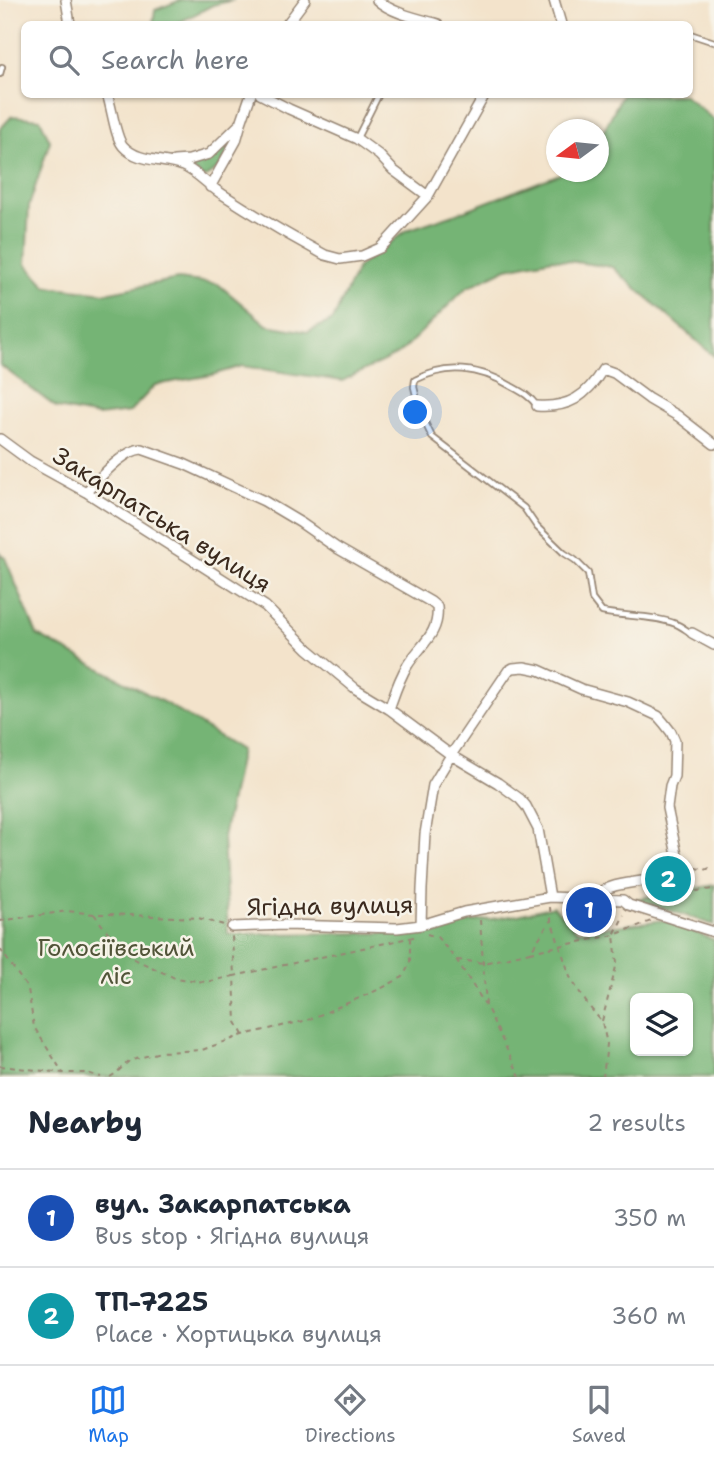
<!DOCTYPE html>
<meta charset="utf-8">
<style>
body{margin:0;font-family:"Shantell Sans",sans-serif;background:#f2f2f3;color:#1f2937}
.controls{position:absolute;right:21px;bottom:21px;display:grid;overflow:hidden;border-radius:10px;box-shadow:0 2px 5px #0004}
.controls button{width:63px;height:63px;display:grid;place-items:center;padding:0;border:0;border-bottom:2px solid #e0e1e3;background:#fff;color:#1f2937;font:35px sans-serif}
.compass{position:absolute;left:546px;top:119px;width:63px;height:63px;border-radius:50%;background:#fff;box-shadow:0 2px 5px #0004;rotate:255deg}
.you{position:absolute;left:416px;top:413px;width:24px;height:24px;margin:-18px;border:5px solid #fff;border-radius:50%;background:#1a73e8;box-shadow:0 0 0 10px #1a73e833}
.badge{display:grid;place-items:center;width:46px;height:46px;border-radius:50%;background:#1a73e8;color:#fff;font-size:23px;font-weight:700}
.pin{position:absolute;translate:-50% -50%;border:4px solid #fff;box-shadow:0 2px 7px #0006}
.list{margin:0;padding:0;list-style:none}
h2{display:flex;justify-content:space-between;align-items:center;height:91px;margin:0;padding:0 28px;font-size:30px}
h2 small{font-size:23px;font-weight:400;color:#747a83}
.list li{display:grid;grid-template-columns:46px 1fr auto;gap:21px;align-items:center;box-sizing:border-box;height:98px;padding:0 28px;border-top:2px solid #e0e1e3}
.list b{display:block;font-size:26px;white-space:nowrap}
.list p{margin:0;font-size:23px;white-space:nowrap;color:#747a83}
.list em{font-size:23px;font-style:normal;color:#747a83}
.icon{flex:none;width:38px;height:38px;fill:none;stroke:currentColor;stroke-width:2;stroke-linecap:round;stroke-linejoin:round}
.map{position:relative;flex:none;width:714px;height:1077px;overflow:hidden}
.search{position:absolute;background:#fff;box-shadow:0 2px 5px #0004;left:21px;right:21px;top:21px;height:77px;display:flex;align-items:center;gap:18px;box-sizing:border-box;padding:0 24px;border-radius:10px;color:#747a83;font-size:26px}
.sheet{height:287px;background:#fff}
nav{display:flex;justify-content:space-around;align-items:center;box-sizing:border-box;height:98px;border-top:2px solid #e0e1e3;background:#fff;font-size:19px;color:#747a83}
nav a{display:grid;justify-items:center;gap:4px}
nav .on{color:#1a73e8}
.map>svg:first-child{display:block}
.forest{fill:#75b474;stroke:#586f49;stroke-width:2;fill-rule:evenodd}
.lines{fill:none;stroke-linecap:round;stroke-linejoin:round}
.lane-casing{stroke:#978674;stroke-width:8}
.street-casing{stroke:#978674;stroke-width:12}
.path{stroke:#978674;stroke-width:2;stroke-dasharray:5 5;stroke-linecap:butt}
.lane{stroke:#fff;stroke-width:4.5}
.street{stroke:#fff;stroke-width:9}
.labels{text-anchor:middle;stroke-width:5;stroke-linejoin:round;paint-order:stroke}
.street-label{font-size:24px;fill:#3b2a1e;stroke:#f7f3e8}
.park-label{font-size:24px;fill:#515438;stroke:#f7f3e8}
</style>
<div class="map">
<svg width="714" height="1077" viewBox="0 0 714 1077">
<rect width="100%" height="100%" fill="#f7f3e8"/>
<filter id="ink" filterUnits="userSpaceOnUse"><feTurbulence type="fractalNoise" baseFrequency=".0143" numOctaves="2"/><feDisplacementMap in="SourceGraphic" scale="14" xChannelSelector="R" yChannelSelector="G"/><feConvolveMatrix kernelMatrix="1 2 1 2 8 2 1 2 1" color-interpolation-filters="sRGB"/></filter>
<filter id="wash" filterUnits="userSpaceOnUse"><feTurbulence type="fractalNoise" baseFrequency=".00686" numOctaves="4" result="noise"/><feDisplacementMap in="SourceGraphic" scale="28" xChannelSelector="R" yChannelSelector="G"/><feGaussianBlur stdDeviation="1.57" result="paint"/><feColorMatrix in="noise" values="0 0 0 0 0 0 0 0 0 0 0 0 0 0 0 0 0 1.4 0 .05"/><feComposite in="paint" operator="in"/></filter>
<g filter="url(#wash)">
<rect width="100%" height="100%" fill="#f3e3cb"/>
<path class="forest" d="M181 0H234L213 5 176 24H153L155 10Z
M622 95H684L714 120V356L612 267 553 259 507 268 466 288 400 353 342 381 242 366 212 375 155 385 130 412 98 416 57 408 0 365V129L12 116 40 119 50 141 29 206 26 264 46 286 105 293 178 279 218 284 267 325 308 332 333 320 358 267 407 230 466 210 560 174 563 172H598L599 137 603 132Z
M235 138 219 168 204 178 184 164 211 158Z
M0 553 5 558 37 635 167 704 241 750 223 837 228 934 394 933 518 915 553 906 577 931 664 920 714 940V1077H0ZM635 998H688V1051H635Z
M714 885V925L636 899Z"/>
</g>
<g filter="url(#ink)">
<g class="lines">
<defs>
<path id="lane" d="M690 34 714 42
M0 74 2 67
M357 138 379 94
M537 406C530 396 522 392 511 386 479 367 448 363 415 380L414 387 420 412 432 437 524 508 537 527 564 553 575 560 588 573 592 599 602 612C626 617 653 615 676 624 681 626 686 630 691 633"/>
<path id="street" d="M66 0 70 24
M377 0C391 13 420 19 438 24
M554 0 561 24
M287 24 305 0
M107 94C112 107 115 137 123 146 138 163 163 158 183 166 196 171 210 187 222 194 256 216 290 236 325 255L340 259 362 256 380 248 388 240 428 196 485 94
M260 94 289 109 357 139 379 155 393 170 428 196
M174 161 189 160 209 154 241 123
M210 187 236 141 241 123 251 94
M537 406C569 408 586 397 603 369L614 373 649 399 678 416 714 444
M0 439 30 461 86 492 265 606 308 649 356 689 389 709 451 755 498 783 520 799 526 806 538 829 550 897
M86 492C100 478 123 450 142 449L184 464 264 501 301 523 337 548 431 602 437 607C440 634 420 645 407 666 399 679 394 695 389 709
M692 633 714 645
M421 925 422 889 425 834 433 785 451 755 508 671 513 668 524 667 539 670 581 689 628 702 658 716 664 723 671 732 675 741 674 776 670 786 667 808 677 855V868C653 888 613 876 591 899
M232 927 285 925 397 928 421 925 464 912 550 897 623 900 629 905 714 932"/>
</defs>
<use href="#lane" class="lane-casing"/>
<use href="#street" class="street-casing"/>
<path class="path" d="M686 867 689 866 705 870 714 866
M682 877 696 891 714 889
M550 907 551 920 571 979 588 1005 602 1022 607 1044 603 1077
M94 914 105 929 134 959 175 978 206 982 234 976 232 936
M480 920 486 1005
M0 921 68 911 94 914H107L198 918 224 925
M427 934 437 937 456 959 486 1006 520 1077
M0 949 28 989 34 1027 63 1073
M530 952 614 935 651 921
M457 960 484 963 530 952 551 920
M602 1021 617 963 614 935 624 915
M243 1035 236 1022 234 976 418 936
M0 1066 63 1073H87L101 1077
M110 1077 115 1074 129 1061 160 1052 202 1050 243 1035 308 1020 380 989 403 977 410 963V939"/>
<use href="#lane" class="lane"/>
<use href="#street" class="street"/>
</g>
</g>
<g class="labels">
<g class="street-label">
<text transform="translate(162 520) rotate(32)" y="8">Закарпатська вулиця</text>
<text transform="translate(330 906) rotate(-1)" y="8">Ягідна вулиця</text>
</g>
<g class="park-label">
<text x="116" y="956">Голосіївський<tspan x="116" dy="28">ліс</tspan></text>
</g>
</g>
</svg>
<div class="controls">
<button><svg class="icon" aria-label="layers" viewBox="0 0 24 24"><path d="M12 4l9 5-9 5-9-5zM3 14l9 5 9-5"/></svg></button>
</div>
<svg class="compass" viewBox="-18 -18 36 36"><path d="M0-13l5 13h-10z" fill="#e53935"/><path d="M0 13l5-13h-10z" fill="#747a83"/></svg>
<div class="you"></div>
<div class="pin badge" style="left:589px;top:910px;background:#1a4fb4">1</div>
<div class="pin badge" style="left:668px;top:879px;background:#0f9aa8">2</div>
<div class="search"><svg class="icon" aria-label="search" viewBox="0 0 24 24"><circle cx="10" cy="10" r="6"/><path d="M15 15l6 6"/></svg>Search here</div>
</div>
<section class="sheet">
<h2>Nearby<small>2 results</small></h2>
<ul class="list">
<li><span class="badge" style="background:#1a4fb4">1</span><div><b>вул. Закарпатська</b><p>Bus stop · Ягідна вулиця</p></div><em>350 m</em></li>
<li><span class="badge" style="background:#0f9aa8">2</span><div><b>ТП-7225</b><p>Place · Хортицька вулиця</p></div><em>360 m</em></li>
</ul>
</section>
<nav>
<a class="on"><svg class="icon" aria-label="map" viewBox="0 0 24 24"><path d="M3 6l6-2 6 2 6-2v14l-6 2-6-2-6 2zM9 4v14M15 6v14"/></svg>Map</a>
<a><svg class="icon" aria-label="directions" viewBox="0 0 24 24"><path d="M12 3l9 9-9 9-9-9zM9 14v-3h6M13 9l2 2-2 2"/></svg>Directions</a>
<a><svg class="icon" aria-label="saved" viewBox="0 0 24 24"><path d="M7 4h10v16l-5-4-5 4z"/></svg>Saved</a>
</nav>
